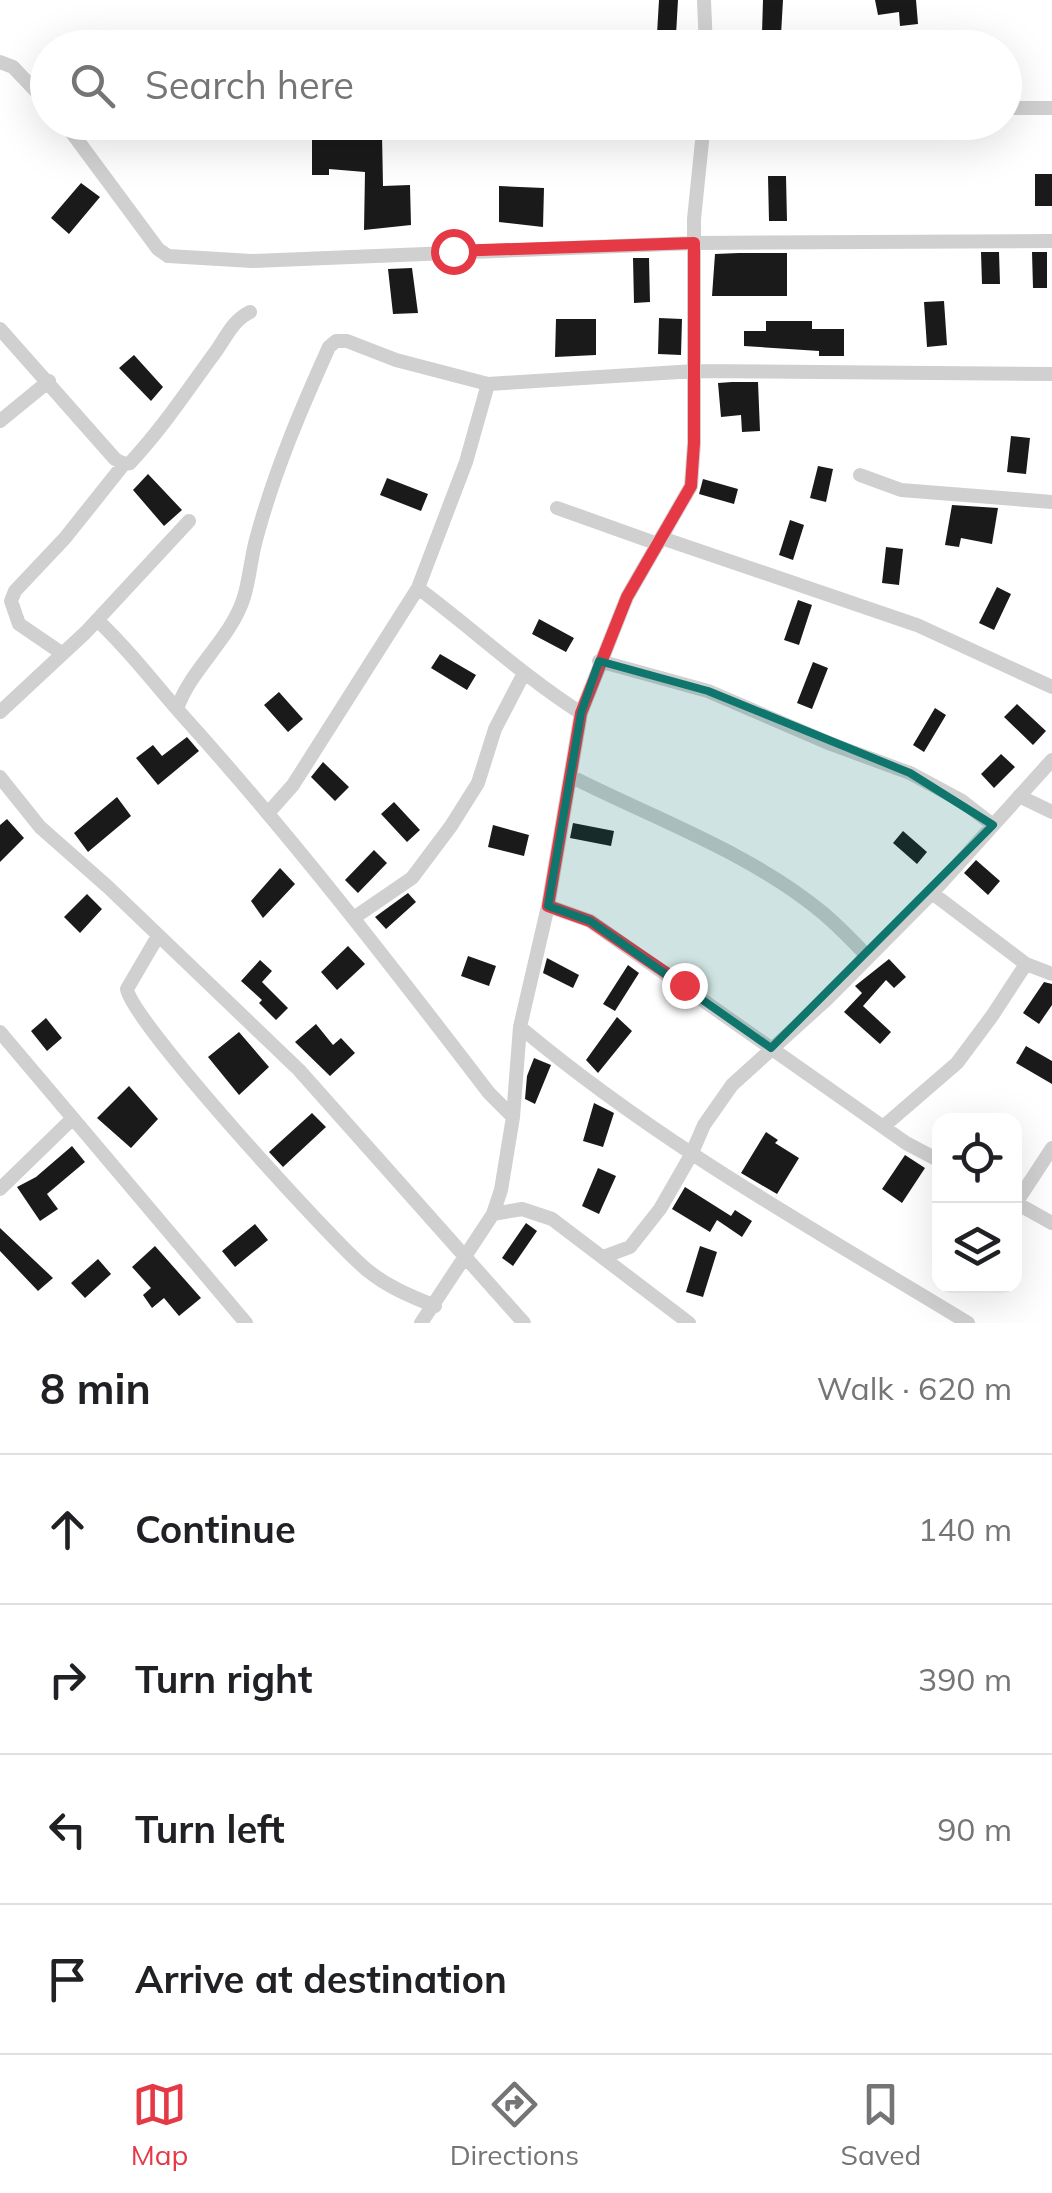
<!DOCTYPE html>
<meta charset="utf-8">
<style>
body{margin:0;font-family:Mulish,sans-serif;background:#f6f6f6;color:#202124}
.controls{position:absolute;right:30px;bottom:30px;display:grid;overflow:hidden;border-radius:20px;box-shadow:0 10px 40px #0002}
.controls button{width:90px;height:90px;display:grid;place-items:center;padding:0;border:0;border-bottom:2px solid #e0e0e0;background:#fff;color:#202124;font:50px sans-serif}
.stop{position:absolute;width:30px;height:30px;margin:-22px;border:8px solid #e63946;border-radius:50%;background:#fff}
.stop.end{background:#e63946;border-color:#fff;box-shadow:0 2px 10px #0008}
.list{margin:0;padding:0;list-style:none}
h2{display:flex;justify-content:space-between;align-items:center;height:130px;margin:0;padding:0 40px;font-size:42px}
h2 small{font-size:32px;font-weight:400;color:#757577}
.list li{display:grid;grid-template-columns:65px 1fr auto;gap:30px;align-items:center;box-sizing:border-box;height:150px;padding:0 40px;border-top:2px solid #e0e0e0}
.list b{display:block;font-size:38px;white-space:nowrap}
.list em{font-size:32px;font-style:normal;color:#757577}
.icon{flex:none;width:55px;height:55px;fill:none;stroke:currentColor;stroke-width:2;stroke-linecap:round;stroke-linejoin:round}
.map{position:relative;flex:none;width:1052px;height:1323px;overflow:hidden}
.search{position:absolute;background:#fff;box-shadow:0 10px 40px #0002;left:30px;right:30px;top:30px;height:110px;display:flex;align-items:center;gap:25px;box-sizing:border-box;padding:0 35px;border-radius:55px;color:#757577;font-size:38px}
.sheet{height:730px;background:#fff}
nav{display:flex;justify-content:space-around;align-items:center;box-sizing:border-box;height:140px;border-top:2px solid #e0e0e0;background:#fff;font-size:28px;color:#757577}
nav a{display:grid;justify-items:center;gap:5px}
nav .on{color:#e63946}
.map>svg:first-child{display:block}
.building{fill:#1a1a1a}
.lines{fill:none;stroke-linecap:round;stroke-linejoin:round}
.street{stroke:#d0d0d0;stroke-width:14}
.route{stroke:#e63946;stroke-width:12}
.marked{fill:#0f766e;fill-opacity:0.2;stroke:#0f766e;stroke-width:8;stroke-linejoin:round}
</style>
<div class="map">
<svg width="1052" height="1323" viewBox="0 0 1052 1323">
<rect width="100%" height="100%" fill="#fff"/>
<path class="building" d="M659 0H678L676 35 657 34Z
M763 0H783L781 35 762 33Z
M875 0H916L918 24 900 26 899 12 878 15Z
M382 134 383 186 410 185 411 225 364 230 365 172 329 169V175H312V135Z
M1035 174H1052V206H1035Z
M768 176H786L787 221H769Z
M81 183 100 197 69 234 51 218Z
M499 186 544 188 543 227 499 222Z
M981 252H999L1000 284H982Z
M1032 252H1047V288H1033Z
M739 253H787V296H712L715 254Z
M633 258H649L650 302 634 303Z
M412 268 418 313 393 314 388 269Z
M944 301 947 345 927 347 924 302Z
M659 318 682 319 681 355 658 354Z
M556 319H596V355L555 357Z
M766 321H812V329H844V356H819V351L744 346V331H766Z
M134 355 163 387 151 401 119 368Z
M732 382H758L760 431 742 432 741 415 721 417 718 383Z
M1011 436 1030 438 1026 474 1007 472Z
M818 466 833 469 826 502 810 498Z
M148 474 182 510 164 526 133 490Z
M387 478 428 494 421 511 380 495Z
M703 479 738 489 734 504 699 494Z
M952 505 998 508 992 544 961 538 959 547 945 545Z
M790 520 804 525 793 560 779 555Z
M886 547 903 549 899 585 882 583Z
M997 587 1011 594 994 630 979 623Z
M798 600 812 605 799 645 784 640Z
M539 619 574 638 566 652 532 634Z
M440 654 476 675 467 690 431 668Z
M813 662 828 668 812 709 797 703Z
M279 692 303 719 288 732 264 705Z
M1017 704 1046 731 1033 745 1004 717Z
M935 708 946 715 924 752 913 745Z
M187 737 199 751 158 785 136 758 153 745 162 756Z
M1001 754 1015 767 994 788 981 774Z
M323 762 349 787 335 801 311 777Z
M117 797 131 816 88 852 74 833Z
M394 802 420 830 407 842 381 814Z
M7 819 24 838 0 862V825Z
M573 823 614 831 611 846 570 838Z
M493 825 529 835 524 856 488 847Z
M903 831 927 852 917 864 893 843Z
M374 850 387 863 358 893 345 880Z
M976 860 1000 881 988 895 964 873Z
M280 868 295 884 263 918 251 901Z
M408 893 416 902 386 929 375 917Z
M87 894 102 909 80 933 64 917Z
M348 946 365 964 337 990 321 972Z
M468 956 496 966 489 986 461 976Z
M547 958 579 975 573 988 543 973Z
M889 959 906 977 894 988 886 980 863 1006 891 1032 880 1044 844 1012 862 993 855 986Z
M260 960 272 971 262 982 288 1008 276 1020 259 1003 262 1000 241 981Z
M628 965 639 973 615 1011 603 1004Z
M1044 982 1052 984V1005L1039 1024 1023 1013Z
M617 1017 632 1031 598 1073 586 1060Z
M46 1018 62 1038 47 1051 31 1031Z
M316 1024 333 1045 341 1038 355 1053 330 1076 295 1042Z
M239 1032 269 1067 239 1095 208 1057Z
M1026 1046 1052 1061V1084L1016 1063Z
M534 1058 551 1065 535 1104 525 1099 527 1076Z
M129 1086 158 1119 131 1148 97 1118Z
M594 1103 614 1113 603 1147 583 1141Z
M312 1113 326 1127 283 1167 269 1152Z
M766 1132 778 1140 775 1143 799 1158 777 1194 741 1173Z
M72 1146 85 1162 47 1194 58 1209 40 1221 17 1187 36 1177Z
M905 1155 925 1168 902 1203 882 1189Z
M598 1168 616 1176 599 1214 582 1206Z
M685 1187 731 1216 735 1210 752 1221 742 1237 717 1220 710 1232 672 1209Z
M526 1223 537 1231 513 1266 502 1258Z
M255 1224 268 1240 235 1267 222 1251Z
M0 1228 53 1278 38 1291 0 1251Z
M155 1246 201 1298 179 1316 164 1298 152 1308 143 1295 151 1288 132 1267Z
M700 1246 717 1252 703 1297 686 1292Z
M98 1259 111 1274 85 1298 71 1283Z"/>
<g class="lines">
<path class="street" d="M704 0 706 48
M0 62 13 67 48 104
M1004 108H1052
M64 122 158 249 168 256 252 261 694 243 1052 241
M0 329 115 459 124 464 130 463C160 431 185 394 211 358 225 341 230 322 250 312
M0 421 49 381
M860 475 901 490 1052 502
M557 508 658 544
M662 538 917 625 1052 687
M418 588C473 629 523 676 581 713
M97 620C130 650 155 685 184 717 293 838 391 965 489 1093L513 1117
M60 652 19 624 11 601 15 591 65 538 124 464
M599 661 708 691 831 744 910 773 962 801 993 825
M177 709C191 668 231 639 244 597 250 577 251 556 257 536 275 470 301 409 329 347L336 341H347L396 360 488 384 695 371 1052 374
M0 712 86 632 189 521
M0 777 40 827 108 887 299 1070 524 1323
M572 777C655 819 751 853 823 913 838 926 853 941 867 956
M1019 796 1052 812
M269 812 293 785 418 588 466 462 488 384
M932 893 1026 964 1052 974
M548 906 590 921 906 1143 940 1161
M355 917 412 878 451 826 478 783 495 729 523 675
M158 936 127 989C132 1022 331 1240 367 1270 388 1287 410 1296 435 1306
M520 1027C658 1143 815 1230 968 1323
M0 1032 246 1323
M884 1126 957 1063 992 1016 1026 964
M0 1189 71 1120
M1014 1202 1052 1223
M1016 1203 1052 1148
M493 1214 522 1209 552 1219 689 1323
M603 1257 630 1247 660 1209 691 1155 704 1125 732 1085 827 999 932 893 1052 760
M421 1323 493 1214 501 1190 513 1117 520 1027 548 906 581 713 627 597 691 486 694 443V219L704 122"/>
</g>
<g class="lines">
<path class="route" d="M453 251 694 243V443L691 486 627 597 581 713 548 906 590 921 684 985"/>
</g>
<path class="marked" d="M599 661 708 691 910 773 993 825 771 1048 590 921 548 906 581 713Z"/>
</svg>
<div class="controls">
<button><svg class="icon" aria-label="locate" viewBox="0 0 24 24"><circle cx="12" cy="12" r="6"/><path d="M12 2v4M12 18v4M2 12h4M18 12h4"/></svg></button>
<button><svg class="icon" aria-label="layers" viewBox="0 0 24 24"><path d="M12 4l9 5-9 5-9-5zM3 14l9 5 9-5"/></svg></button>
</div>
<div class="stop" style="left:453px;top:251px"></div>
<div class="stop end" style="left:684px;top:985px"></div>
<div class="search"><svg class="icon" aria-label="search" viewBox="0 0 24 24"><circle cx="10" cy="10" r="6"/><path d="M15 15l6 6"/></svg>Search here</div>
</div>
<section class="sheet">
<h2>8 min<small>Walk · 620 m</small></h2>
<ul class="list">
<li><svg class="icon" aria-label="ahead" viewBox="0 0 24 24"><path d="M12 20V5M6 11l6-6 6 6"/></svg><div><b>Continue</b></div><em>140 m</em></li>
<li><svg class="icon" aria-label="right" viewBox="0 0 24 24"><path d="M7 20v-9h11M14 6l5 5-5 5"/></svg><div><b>Turn right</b></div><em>390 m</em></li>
<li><svg class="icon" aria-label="left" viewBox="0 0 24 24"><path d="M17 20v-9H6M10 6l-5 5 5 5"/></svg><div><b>Turn left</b></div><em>90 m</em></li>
<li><svg class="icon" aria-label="arrive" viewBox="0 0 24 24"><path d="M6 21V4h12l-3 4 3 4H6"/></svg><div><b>Arrive at destination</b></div></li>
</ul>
</section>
<nav>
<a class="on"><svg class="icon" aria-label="map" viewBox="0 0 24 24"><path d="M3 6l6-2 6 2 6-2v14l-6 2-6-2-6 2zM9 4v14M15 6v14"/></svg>Map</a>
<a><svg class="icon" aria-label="directions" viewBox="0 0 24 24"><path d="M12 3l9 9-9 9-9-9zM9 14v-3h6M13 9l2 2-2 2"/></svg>Directions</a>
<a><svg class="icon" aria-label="saved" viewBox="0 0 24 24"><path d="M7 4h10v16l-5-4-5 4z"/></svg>Saved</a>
</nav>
